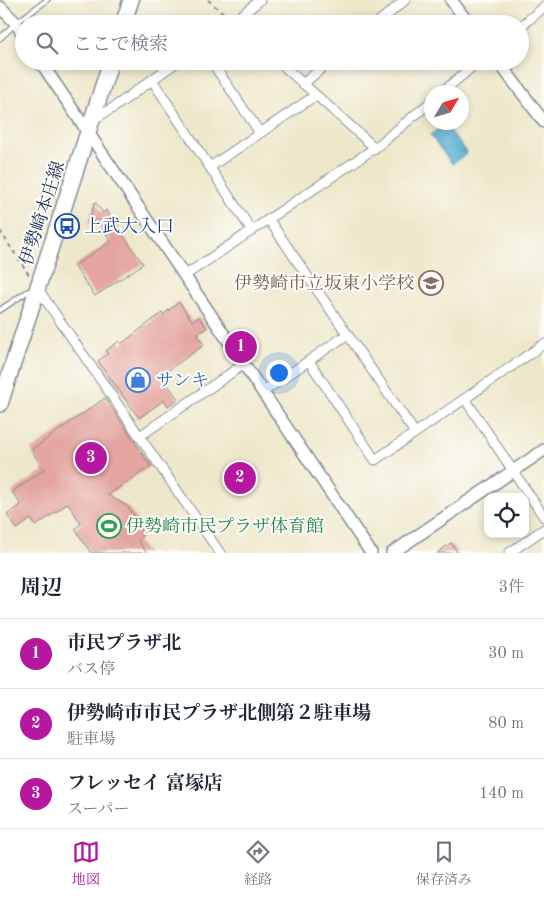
<!DOCTYPE html>
<html lang="ja">
<meta charset="utf-8">
<style>
body{margin:0;font-family:"Old Standard TT","Noto Serif JP",serif;background:#f6f6f7;color:#1f2937}
.controls{position:absolute;right:15px;bottom:15px;display:grid;overflow:hidden;border-radius:10px;box-shadow:0 2px 8px #0003}
.controls button{width:45px;height:45px;display:grid;place-items:center;padding:0;border:0;border-bottom:1px solid #e0e1e3;background:#fff;color:#1f2937;font:25px sans-serif}
.compass{position:absolute;left:424px;top:85px;width:45px;height:45px;border-radius:50%;background:#fff;box-shadow:0 2px 8px #0003;rotate:52deg}
.you{position:absolute;left:278px;top:372px;width:18px;height:18px;margin:-12px;border:4px solid #fff;border-radius:50%;background:#1a73e8;box-shadow:0 0 0 8px #1a73e833}
.badge{display:grid;place-items:center;width:32px;height:32px;border-radius:50%;background:#b5179e;color:#fff;font-size:16px;font-weight:700}
.pin{position:absolute;translate:-50% -50%;border:2px solid #fff;box-shadow:0 1px 5px #0006}
.list{margin:0;padding:0;list-style:none}
h2{display:flex;justify-content:space-between;align-items:center;height:65px;margin:0;padding:0 20px;font-size:21px}
h2 small{font-size:16px;font-weight:400;color:#747a83}
.list li{display:grid;grid-template-columns:32px 1fr auto;gap:15px;align-items:center;box-sizing:border-box;height:70px;padding:0 20px;border-top:1px solid #e0e1e3}
.list b{display:block;font-size:19px;white-space:nowrap}
.list p{margin:0;font-size:16px;white-space:nowrap;color:#747a83}
.list em{font-size:16px;font-style:normal;color:#747a83}
.icon{flex:none;width:28px;height:28px;fill:none;stroke:currentColor;stroke-width:2;stroke-linecap:round;stroke-linejoin:round}
.map{position:relative;flex:none;width:544px;height:553px;overflow:hidden}
.search{position:absolute;background:#fff;box-shadow:0 2px 8px #0003;left:15px;right:15px;top:15px;height:55px;display:flex;align-items:center;gap:12px;box-sizing:border-box;padding:0 18px;border-radius:28px;color:#747a83;font-size:19px}
.sheet{height:275px;background:#fff}
nav{display:flex;justify-content:space-around;align-items:center;box-sizing:border-box;height:70px;border-top:1px solid #e0e1e3;background:#fff;font-size:14px;color:#747a83}
nav a{display:grid;justify-items:center;gap:2px}
nav .on{color:#b5179e}
.map>svg:first-child{display:block}
.water{fill:#56add3;stroke:#386e98}
.building{fill:#e4a5a0}
.lines{fill:none;stroke-linecap:round;stroke-linejoin:round}
.service-casing{stroke:#848c94;stroke-width:7}
.minor-casing{stroke:#848c94;stroke-width:11}
.tertiary-casing{stroke:#848c94;stroke-width:14}
.primary-casing{stroke:#848c94;stroke-width:18}
.path{stroke:#848c94;stroke-width:2;stroke-dasharray:4 4;stroke-linecap:butt}
.service{stroke:#fff;stroke-width:4.5}
.minor{stroke:#fff;stroke-width:9}
.tertiary{stroke:#fff;stroke-width:11}
.primary{stroke:#fff;stroke-width:15}
.labels{text-anchor:middle;stroke-width:4;stroke-linejoin:round;paint-order:stroke}
.street-label{font-size:18px;fill:#1b2f5e;stroke:#fdfcf7}
.transit-label{font-size:18px;fill:#164399;stroke:#fdfcf7;text-anchor:start}
.education-label{font-size:18px;fill:#785e54;stroke:#fdfcf7;text-anchor:end}
.shop-label{font-size:18px;fill:#366cbe;stroke:#fdfcf7;text-anchor:start}
.leisure-label{font-size:18px;fill:#27864d;stroke:#fdfcf7;text-anchor:start}
</style>
<div class="map">
<svg width="544" height="553" viewBox="0 0 544 553">
<rect width="100%" height="100%" fill="#fdfcf7"/>
<filter id="ink" filterUnits="userSpaceOnUse"><feTurbulence type="fractalNoise" baseFrequency=".02" numOctaves="2"/><feDisplacementMap in="SourceGraphic" scale="10" xChannelSelector="R" yChannelSelector="G"/><feConvolveMatrix kernelMatrix="1 2 1 2 8 2 1 2 1" color-interpolation-filters="sRGB"/></filter>
<filter id="wash" filterUnits="userSpaceOnUse"><feTurbulence type="fractalNoise" baseFrequency=".0096" numOctaves="4" result="noise"/><feDisplacementMap in="SourceGraphic" scale="20" xChannelSelector="R" yChannelSelector="G"/><feGaussianBlur stdDeviation="1.12" result="paint"/><feColorMatrix in="noise" values="0 0 0 0 0 0 0 0 0 0 0 0 0 0 0 0 0 1.4 0 .05"/><feComposite in="paint" operator="in"/></filter>
<g filter="url(#wash)">
<rect width="100%" height="100%" fill="#eee8cb"/>
<path class="water" d="M445 124 467 153 452 164 430 135Z"/>
<g id="blocks">
<path class="building" d="M95 202 103 213 106 210 143 264 95 296 74 266 111 241 96 219 88 225Z
M179 302 192 321 199 317 207 328 197 334 204 345 161 375 178 399 168 406 164 400 139 418 98 361 108 354 106 351 119 341 121 344 162 313 163 315Z
M105 398 151 466 108 495 128 507 139 522 142 537 138 541 147 553H91L75 529 81 524 68 503 36 526 31 519 17 529 7 515 21 505 12 492 44 470 31 450Z
M451 543 458 553H437Z"/>
</g>
</g>
<g filter="url(#ink)">
<use href="#blocks" fill-opacity="0" stroke="#848c94" stroke-width="1"/>
<g class="lines">
<defs>
<path id="service" d="M0 38 16 23 47 0
M0 310 27 292 32 291"/>
<path id="minor" d="M231 24 260 0
M376 24 405 0
M520 27 544 7
M211 61 260 133
M278 61 375 148
M152 80 252 231
M303 84 330 61
M442 92 479 61
M92 120 113 108 178 61
M210 167 316 95
M269 220 415 433 544 344
M184 276 375 148 432 101
M38 289 220 553
M309 361 375 460 415 433
M263 392 348 334
M465 399 544 517
M140 436 244 364
M509 553 544 529"/>
<path id="tertiary" d="M451 0 469 24
M0 7 16 23 24 36
M40 61 371 553
M498 61 544 122
M392 553 544 450"/>
<path id="primary" d="M123 24 131 0
M0 404 111 61"/>
</defs>
<use href="#service" class="service-casing"/>
<use href="#minor" class="minor-casing"/>
<use href="#tertiary" class="tertiary-casing"/>
<use href="#primary" class="primary-casing"/>
<path class="path" d="M208 0 227 16
M0 231 29 275"/>
<use href="#service" class="service"/>
<use href="#minor" class="minor"/>
<use href="#tertiary" class="tertiary"/>
<use href="#primary" class="primary"/>
</g>
</g>
<defs>
<symbol id="bus-ring" viewBox="-11 -11 22 22"><circle r="9.5" fill="#fdfcf7" stroke="#1a4fb4" stroke-width="1.5"/><path d="M-5-6H5V4H4V6H2V4H-2V6H-4V4H-5ZM-3.5-4V0h7V-4ZM-3.5 1.2v1.5H-2V1.2ZM2 1.2v1.5H3.5V1.2Z" fill="#1a4fb4"/></symbol>
<symbol id="school-ring" viewBox="-11 -11 22 22"><circle r="9.5" fill="#fdfcf7" stroke="#8d6e63" stroke-width="1.5"/><path d="M0-5L7-2L0 1L-7-2ZM-4 1L0 2.5L4 1V4Q0 6-4 4Z" fill="#8d6e63"/></symbol>
<symbol id="shop-ring" viewBox="-11 -11 22 22"><circle r="9.5" fill="#fdfcf7" stroke="#3f7fe0" stroke-width="1.5"/><path d="M-5-2.5h2.3a2.7 3.5 0 0 1 5.4 0H5L5.5 6h-11ZM-1.5-2.5h3a1.5 2.3 0 0 0-3 0Z" fill="#3f7fe0"/></symbol>
<symbol id="stadium-ring" viewBox="-11 -11 22 22"><circle r="9.5" fill="#fdfcf7" stroke="#2e9e5b" stroke-width="1.5"/><path d="M0-5a6.5 5 0 1 0 0 10a6.5 5 0 1 0 0-10ZM-3.5-1.8h7v3.6h-7Z" fill="#2e9e5b"/></symbol>
</defs>
<g fill-rule="evenodd">
<use href="#bus-ring" x="53" y="212" width="28" height="28"/>
<use href="#school-ring" x="417" y="269" width="28" height="28"/>
<use href="#shop-ring" x="124" y="366" width="28" height="28"/>
<use href="#stadium-ring" x="95" y="512" width="28" height="28"/>
</g>
<g class="labels">
<g class="street-label">
<text transform="translate(42 213) rotate(-72)" y="6">伊勢崎本庄線</text>
</g>
<g class="transit-label">
<text x="84" y="232">上武大入口</text>
</g>
<g class="education-label">
<text x="414" y="289">伊勢崎市立坂東小学校</text>
</g>
<g class="shop-label">
<text x="156" y="386">サンキ</text>
</g>
<g class="leisure-label">
<text x="126" y="532">伊勢崎市民プラザ体育館</text>
</g>
</g>
</svg>
<div class="controls">
<button><svg class="icon" aria-label="locate" viewBox="0 0 24 24"><circle cx="12" cy="12" r="6"/><path d="M12 2v4M12 18v4M2 12h4M18 12h4"/></svg></button>
</div>
<svg class="compass" viewBox="-18 -18 36 36"><path d="M0-13l5 13h-10z" fill="#e53935"/><path d="M0 13l5-13h-10z" fill="#747a83"/></svg>
<div class="you"></div>
<div class="pin badge" style="left:241px;top:347px">1</div>
<div class="pin badge" style="left:240px;top:478px">2</div>
<div class="pin badge" style="left:91px;top:458px">3</div>
<div class="search"><svg class="icon" aria-label="search" viewBox="0 0 24 24"><circle cx="10" cy="10" r="6"/><path d="M15 15l6 6"/></svg>ここで検索</div>
</div>
<section class="sheet">
<h2>周辺<small>3件</small></h2>
<ul class="list">
<li><span class="badge">1</span><div><b>市民プラザ北</b><p>バス停</p></div><em>30 m</em></li>
<li><span class="badge">2</span><div><b>伊勢崎市市民プラザ北側第２駐車場</b><p>駐車場</p></div><em>80 m</em></li>
<li><span class="badge">3</span><div><b>フレッセイ 富塚店</b><p>スーパー</p></div><em>140 m</em></li>
</ul>
</section>
<nav>
<a class="on"><svg class="icon" aria-label="map" viewBox="0 0 24 24"><path d="M3 6l6-2 6 2 6-2v14l-6 2-6-2-6 2zM9 4v14M15 6v14"/></svg>地図</a>
<a><svg class="icon" aria-label="directions" viewBox="0 0 24 24"><path d="M12 3l9 9-9 9-9-9zM9 14v-3h6M13 9l2 2-2 2"/></svg>経路</a>
<a><svg class="icon" aria-label="saved" viewBox="0 0 24 24"><path d="M7 4h10v16l-5-4-5 4z"/></svg>保存済み</a>
</nav>
